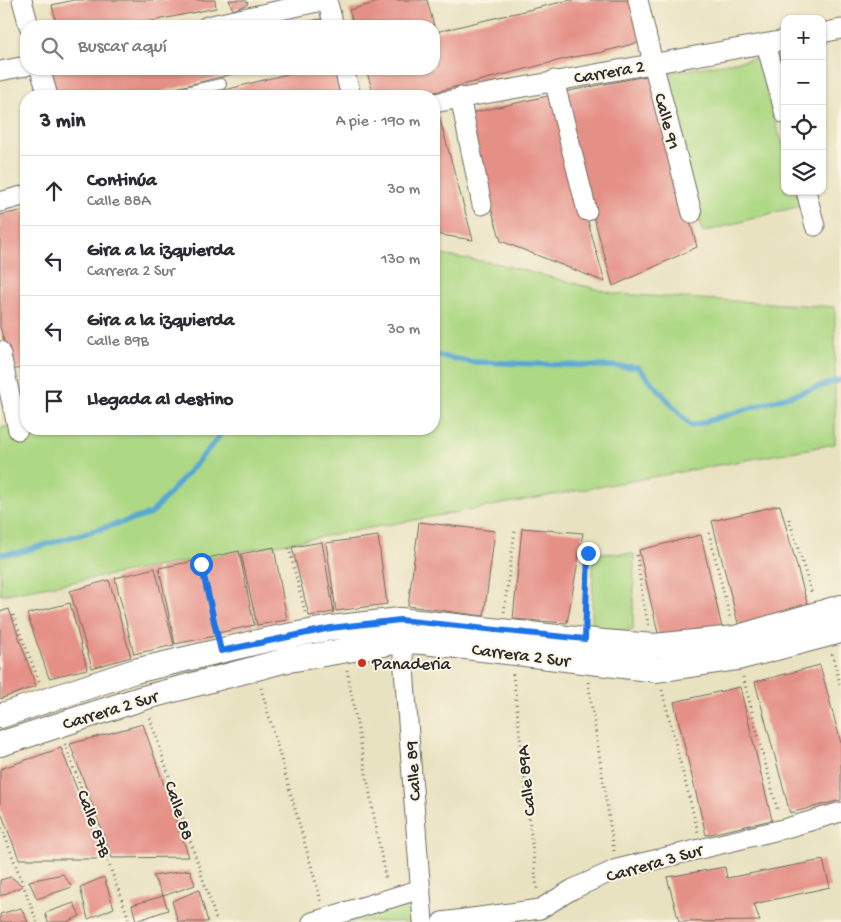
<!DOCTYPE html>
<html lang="es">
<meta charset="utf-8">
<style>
body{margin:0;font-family:"Gochi Hand",sans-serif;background:#f2f2f3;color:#2b2b33}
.controls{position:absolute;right:15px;top:15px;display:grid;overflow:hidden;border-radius:10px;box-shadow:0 1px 4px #0004}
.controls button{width:45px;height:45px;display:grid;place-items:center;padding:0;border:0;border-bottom:1px solid #e1e1e2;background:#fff;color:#2b2b33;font:25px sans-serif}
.stop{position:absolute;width:15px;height:15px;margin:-11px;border:4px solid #1a73e8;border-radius:50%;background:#fff}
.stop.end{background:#1a73e8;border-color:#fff;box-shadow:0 1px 5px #0008}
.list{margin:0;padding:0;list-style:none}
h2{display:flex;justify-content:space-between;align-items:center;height:65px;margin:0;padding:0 20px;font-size:21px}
h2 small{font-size:16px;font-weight:400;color:#7c7c81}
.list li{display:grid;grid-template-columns:32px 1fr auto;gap:15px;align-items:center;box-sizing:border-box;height:70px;padding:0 20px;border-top:1px solid #e1e1e2}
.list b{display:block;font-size:19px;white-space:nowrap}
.list p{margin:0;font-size:16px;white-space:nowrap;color:#7c7c81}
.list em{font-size:16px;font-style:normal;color:#7c7c81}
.icon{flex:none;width:28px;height:28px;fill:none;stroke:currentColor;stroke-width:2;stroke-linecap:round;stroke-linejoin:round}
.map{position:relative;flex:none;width:841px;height:922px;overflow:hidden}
.search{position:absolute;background:#fff;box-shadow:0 1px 4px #0004;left:20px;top:20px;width:420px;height:55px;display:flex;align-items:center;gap:12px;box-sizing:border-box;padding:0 18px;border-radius:20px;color:#7c7c81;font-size:19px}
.panel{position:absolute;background:#fff;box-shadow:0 1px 4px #0004;left:20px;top:90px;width:420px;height:345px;border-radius:20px}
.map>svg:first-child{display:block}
.green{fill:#add884;stroke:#6c8258}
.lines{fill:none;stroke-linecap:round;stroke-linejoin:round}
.stream{stroke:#57a7d1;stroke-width:5.5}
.building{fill:#e59087}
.service-casing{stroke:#6e6b60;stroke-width:12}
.minor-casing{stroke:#6e6b60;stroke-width:21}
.tertiary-casing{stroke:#6e6b60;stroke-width:26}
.path{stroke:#6e6b60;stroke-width:3;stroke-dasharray:1 4;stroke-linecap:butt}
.service{stroke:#fff;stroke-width:10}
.minor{stroke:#fff;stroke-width:19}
.tertiary{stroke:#fff;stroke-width:24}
.route{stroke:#1a73e8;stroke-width:6}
.poi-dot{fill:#c8321e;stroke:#fcf5e5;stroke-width:2}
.labels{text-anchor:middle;stroke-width:4;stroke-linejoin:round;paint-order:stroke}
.street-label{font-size:18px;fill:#2b2b2b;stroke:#fcf5e5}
.poi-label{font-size:18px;fill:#2b2b2b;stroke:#fcf5e5;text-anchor:start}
</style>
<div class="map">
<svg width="841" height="922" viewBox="0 0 841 922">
<rect width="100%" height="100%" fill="#fcf5e5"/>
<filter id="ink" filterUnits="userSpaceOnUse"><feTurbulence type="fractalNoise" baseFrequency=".02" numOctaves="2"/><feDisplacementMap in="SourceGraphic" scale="10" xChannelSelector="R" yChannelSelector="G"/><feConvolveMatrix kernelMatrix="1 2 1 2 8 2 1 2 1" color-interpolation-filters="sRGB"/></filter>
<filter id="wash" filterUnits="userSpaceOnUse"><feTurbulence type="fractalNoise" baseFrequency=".0096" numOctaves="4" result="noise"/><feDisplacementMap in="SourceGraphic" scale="20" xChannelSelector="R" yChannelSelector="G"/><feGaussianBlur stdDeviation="1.12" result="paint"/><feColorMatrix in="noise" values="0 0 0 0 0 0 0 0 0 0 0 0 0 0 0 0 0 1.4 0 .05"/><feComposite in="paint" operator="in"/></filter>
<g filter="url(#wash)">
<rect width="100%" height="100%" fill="#e9e2c1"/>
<path class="green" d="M759 58 777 129 785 149V191H797L801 206C768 213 736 224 703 232L691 198 661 74Z
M434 254 495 263 616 294 835 307V444L0 595V428L26 423V429H434Z
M593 553 634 554 633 630H592Z
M415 896 416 922H328Z"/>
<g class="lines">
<path class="stream" d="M434 355 472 362 638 367 691 426 841 380
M0 554 17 553 151 514 215 442 224 429"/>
</g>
<g id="blocks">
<path class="building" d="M74 0H215L216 8 128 26H57L52 5Z
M229 0H246L248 4 233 10Z
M386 0H427L434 26H354L349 10Z
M570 0H631L641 42 598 53 573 57 419 96H374L366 69H434V27L436 32Z
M327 18 329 26H285V25Z
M41 69H253L144 96H50Z
M306 69H339L346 96H202Z
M651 75 697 247 613 286 559 93Z
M552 95 605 282 501 241 463 115Z
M439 116 473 240 434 234V118Z
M26 210V367L12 370 0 327V215Z
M26 395V417L24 418 17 398Z
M780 505 809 610 739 627 712 521Z
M419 522 495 531 484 616 408 606Z
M522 528 583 533 567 623 513 619Z
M701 535 722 628 660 642 639 550Z
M378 536 387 604 336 611 326 543Z
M322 542 334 612 309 616 292 547Z
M274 547 287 620 257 625 241 554Z
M239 551 254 625 218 633 203 559Z
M199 560 215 636 175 644 159 568Z
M155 568 174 645 134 654 115 578Z
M109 580 131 657 92 668 70 591Z
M70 603 87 669 49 678 27 614Z
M9 609 36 686 0 699V612Z
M820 665 841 743V800L790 813 755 682Z
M740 687 772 820 706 835 674 702Z
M143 724 189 857 112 858 70 744Z
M61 748 104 859H19L0 810V769Z
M823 860 830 887 754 904 760 921 679 922 667 877 725 867 727 878Z
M190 870 195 885 163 896 153 876Z
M63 874 72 887 37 899 29 881Z
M11 877 23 886 0 896V880Z
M104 877 114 908 88 919 80 887Z
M199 890 208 922H178L172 901Z
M163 896 168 910 136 921 132 905Z
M74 903 80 916 67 922H48L45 913Z
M21 908 28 922H0V914Z"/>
</g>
</g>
<g filter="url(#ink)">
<use href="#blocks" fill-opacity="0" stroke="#6e6b60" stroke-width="1"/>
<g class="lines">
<defs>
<path id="service" d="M168 96 221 84"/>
<path id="minor" d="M22 0 29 26
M327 0 334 26
M638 0 653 63 692 213
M207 26 327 0
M822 33 841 29
M766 44 785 114
M40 69 48 96
M344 69 351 96
M0 71 26 66
M554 80 587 211
M460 97 482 205
M434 103 785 40
M806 191 815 226
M0 202 26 195
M0 351 18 430
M401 629 423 922
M312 922 421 889
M442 922 540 909 573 889 617 869 783 829 841 812"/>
<path id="tertiary" d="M0 716 135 671 266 640 331 628 400 620 604 642 654 646 735 638 841 607
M0 744 143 698 283 661 401 641 424 642 657 670 738 658 841 631"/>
</defs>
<use href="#service" class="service-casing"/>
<use href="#minor" class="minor-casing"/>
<use href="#tertiary" class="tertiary-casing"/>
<path class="path" d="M789 519 812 594
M709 533 730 618
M289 548 305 612
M637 555 643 602 649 626
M201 564 216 631
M504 612 515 530
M13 615 39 681
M585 620 588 553
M832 654 841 687
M347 670 386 881
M513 674 537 889
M743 677 778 812
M588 682 614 851
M261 688 321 901
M662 690 698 832
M150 718 217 922
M65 744 130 922
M0 823 37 922"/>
<use href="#service" class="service"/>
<use href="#minor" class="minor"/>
<use href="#tertiary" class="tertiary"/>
</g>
</g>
<g class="lines" filter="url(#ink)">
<path class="route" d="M201 564 221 651 331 628 400 620 585 639 588 553"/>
</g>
<circle class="poi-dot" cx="362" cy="663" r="5"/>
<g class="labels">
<g class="street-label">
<text transform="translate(609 71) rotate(-10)" y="6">Carrera 2</text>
<text transform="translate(668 121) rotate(75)" y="6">Calle 91</text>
<text transform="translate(521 654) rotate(7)" y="6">Carrera 2 Sur</text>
<text transform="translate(110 709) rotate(-17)" y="6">Carrera 2 Sur</text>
<text transform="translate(412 771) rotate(-94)" y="6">Calle 89</text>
<text transform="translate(525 781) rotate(-96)" y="6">Calle 89A</text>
<text transform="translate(180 810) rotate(72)" y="6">Calle 88</text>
<text transform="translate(95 823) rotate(70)" y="6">Calle 87B</text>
<text transform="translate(654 862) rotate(-16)" y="6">Carrera 3 Sur</text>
</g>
<g class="poi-label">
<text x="372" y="669">Panaderia</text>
</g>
</g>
</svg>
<div class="controls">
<button>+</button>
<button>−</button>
<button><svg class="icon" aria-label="locate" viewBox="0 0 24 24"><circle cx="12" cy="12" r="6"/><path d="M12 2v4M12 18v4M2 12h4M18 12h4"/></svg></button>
<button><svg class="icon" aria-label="layers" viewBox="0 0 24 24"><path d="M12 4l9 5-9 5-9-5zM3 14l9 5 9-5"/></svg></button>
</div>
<div class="stop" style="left:201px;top:564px"></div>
<div class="stop end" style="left:588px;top:553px"></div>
<div class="search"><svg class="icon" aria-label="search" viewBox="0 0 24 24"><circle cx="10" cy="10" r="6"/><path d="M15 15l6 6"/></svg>Buscar aquí</div>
<section class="panel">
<h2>3 min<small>A pie · 190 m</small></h2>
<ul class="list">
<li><svg class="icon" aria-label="ahead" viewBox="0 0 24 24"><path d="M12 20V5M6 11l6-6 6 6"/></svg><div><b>Continúa</b><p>Calle 88A</p></div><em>30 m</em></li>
<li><svg class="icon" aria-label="left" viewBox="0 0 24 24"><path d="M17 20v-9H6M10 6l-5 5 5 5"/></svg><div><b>Gira a la izquierda</b><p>Carrera 2 Sur</p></div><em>130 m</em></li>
<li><svg class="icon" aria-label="left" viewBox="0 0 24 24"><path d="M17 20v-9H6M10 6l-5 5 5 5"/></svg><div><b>Gira a la izquierda</b><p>Calle 89B</p></div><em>30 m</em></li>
<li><svg class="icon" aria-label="arrive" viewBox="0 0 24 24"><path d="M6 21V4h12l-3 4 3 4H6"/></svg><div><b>Llegada al destino</b></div></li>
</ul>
</section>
</div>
